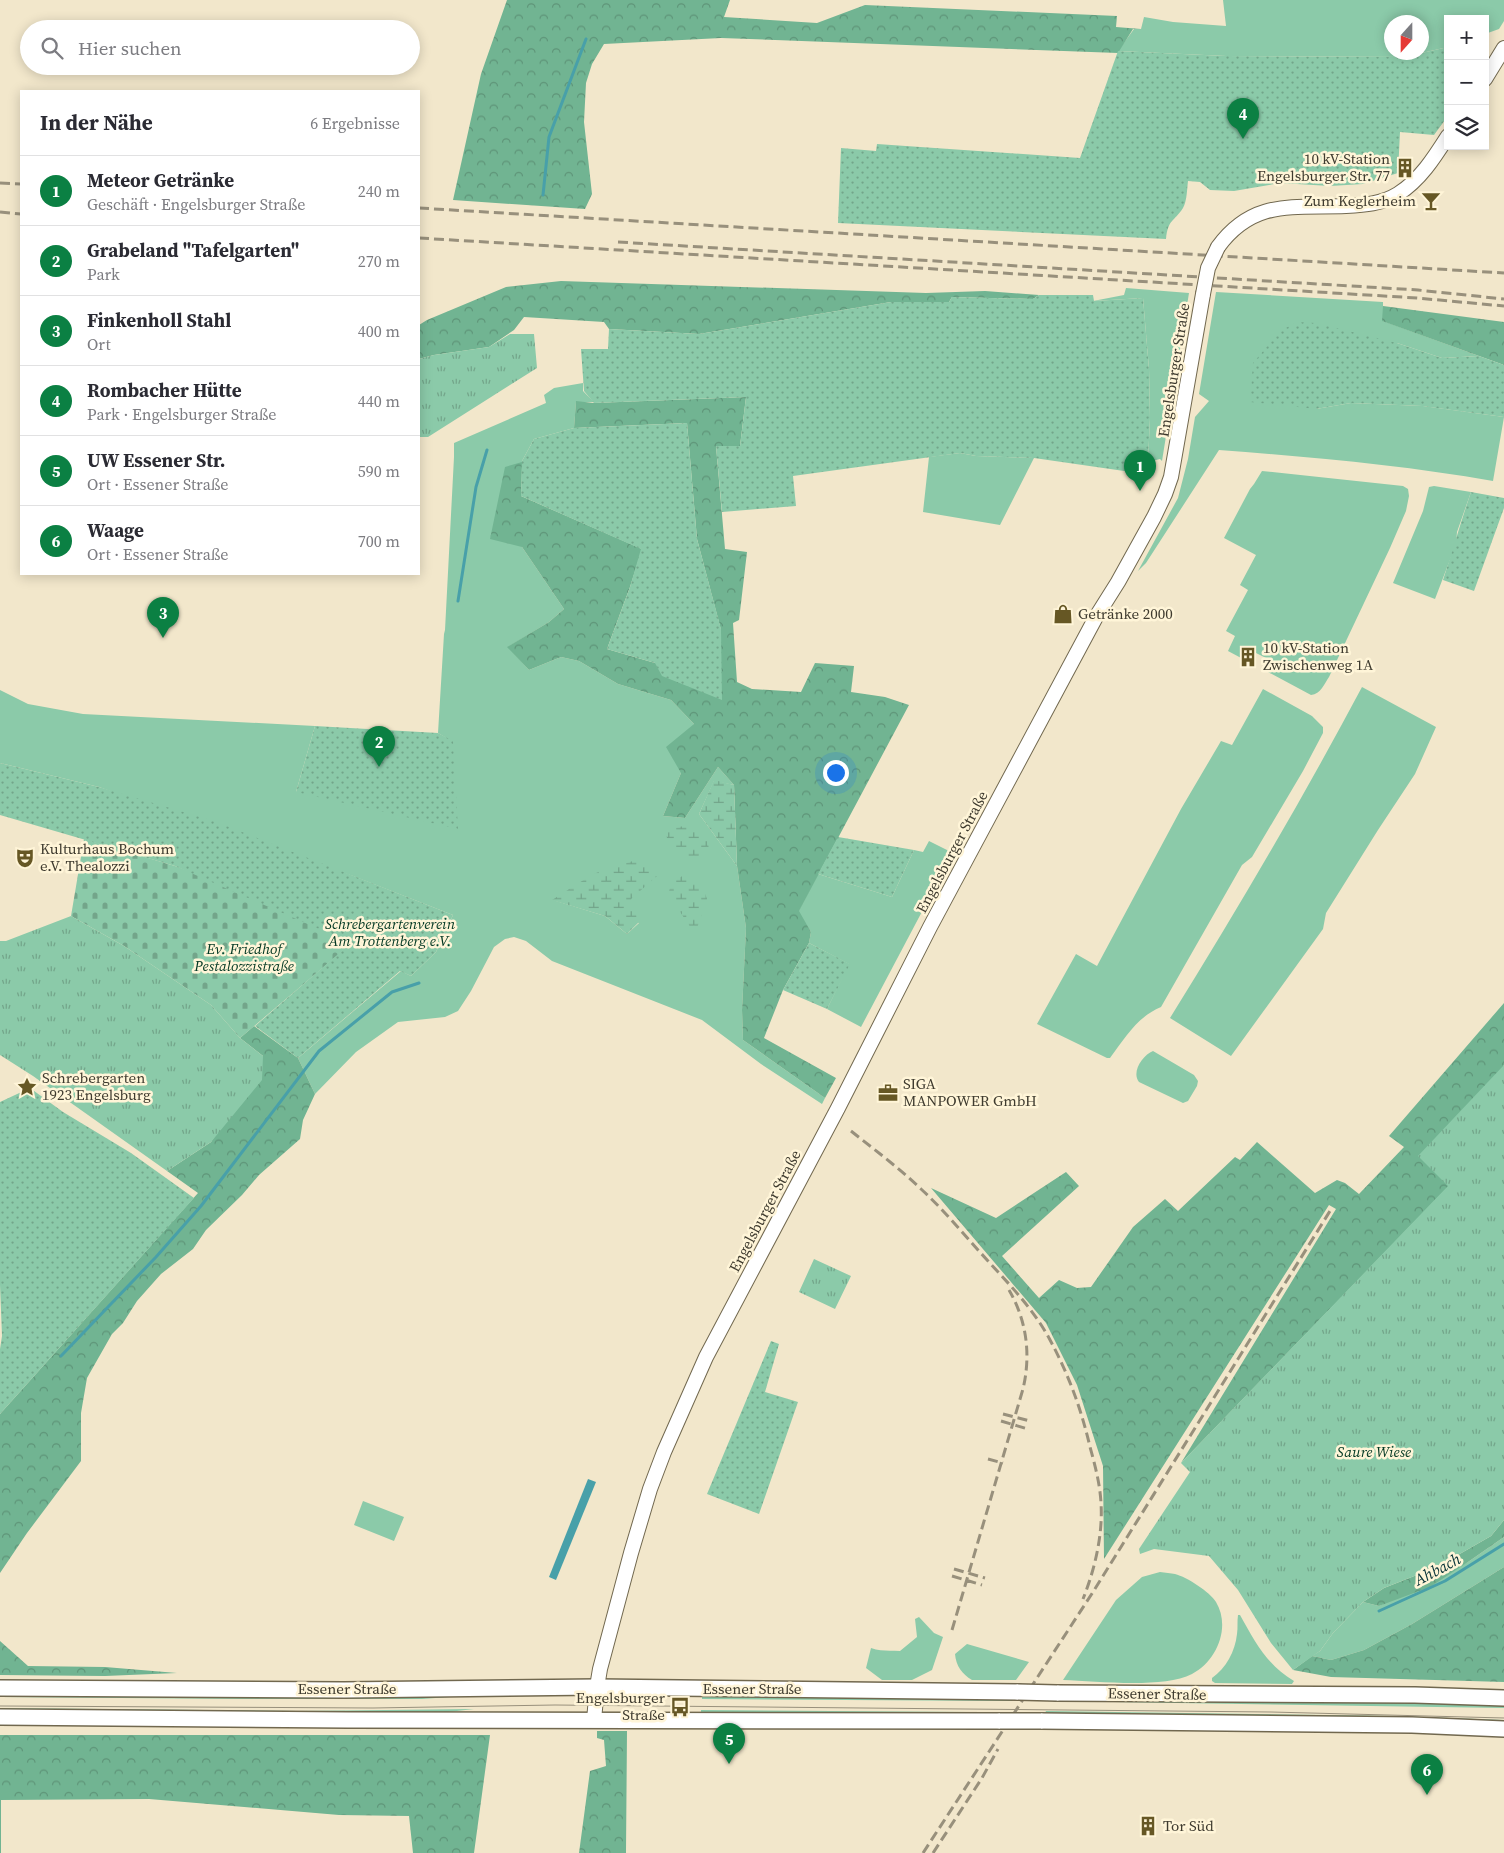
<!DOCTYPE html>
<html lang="de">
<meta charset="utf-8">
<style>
body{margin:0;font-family:"Source Serif 4",serif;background:#f7f7f7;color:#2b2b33}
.controls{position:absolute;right:15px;top:15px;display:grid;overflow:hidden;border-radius:0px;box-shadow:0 2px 12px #0003}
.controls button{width:45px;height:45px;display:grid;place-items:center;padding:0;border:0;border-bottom:1px solid #e1e1e2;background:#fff;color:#2b2b33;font:25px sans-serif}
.compass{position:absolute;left:1384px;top:15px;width:45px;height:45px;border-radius:50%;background:#fff;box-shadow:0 2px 12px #0003;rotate:201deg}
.you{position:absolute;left:835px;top:772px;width:18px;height:18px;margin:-12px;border:4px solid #fff;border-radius:50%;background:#1a73e8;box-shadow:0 0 0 8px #1a73e833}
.badge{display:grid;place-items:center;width:32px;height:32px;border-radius:50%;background:#0b8043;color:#fff;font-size:16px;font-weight:700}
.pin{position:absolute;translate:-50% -41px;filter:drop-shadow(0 1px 2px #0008)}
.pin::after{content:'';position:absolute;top:26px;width:18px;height:15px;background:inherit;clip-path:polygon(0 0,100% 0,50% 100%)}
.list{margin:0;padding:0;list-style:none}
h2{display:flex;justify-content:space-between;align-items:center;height:65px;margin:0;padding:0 20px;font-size:21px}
h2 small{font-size:16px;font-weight:400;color:#7c7c81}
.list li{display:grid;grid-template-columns:32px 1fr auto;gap:15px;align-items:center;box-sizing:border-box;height:70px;padding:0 20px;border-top:1px solid #e1e1e2}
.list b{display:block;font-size:19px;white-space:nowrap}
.list p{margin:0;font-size:16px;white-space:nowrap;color:#7c7c81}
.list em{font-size:16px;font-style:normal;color:#7c7c81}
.icon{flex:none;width:28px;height:28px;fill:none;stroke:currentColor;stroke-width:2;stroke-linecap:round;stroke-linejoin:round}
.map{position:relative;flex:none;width:1504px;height:1853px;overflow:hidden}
.search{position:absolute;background:#fff;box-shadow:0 2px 12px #0003;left:20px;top:20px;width:400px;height:55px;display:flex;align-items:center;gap:12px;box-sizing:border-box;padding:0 18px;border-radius:28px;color:#7c7c81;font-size:19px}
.panel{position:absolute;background:#fff;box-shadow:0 2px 12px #0003;left:20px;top:90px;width:400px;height:485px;border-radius:0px}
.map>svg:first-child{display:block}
.grass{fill:#8bcaa9;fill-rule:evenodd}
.forest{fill:url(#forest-crowns)}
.wetland{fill:url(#wetland-marsh)}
.cemetery{fill:url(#cemetery-stones)}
.park{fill:url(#park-tufts)}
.garden{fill:url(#garden-dots)}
.water{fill:#48a0a9}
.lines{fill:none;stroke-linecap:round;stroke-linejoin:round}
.stream{stroke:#48a0a9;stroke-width:3}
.tertiary-casing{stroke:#71684f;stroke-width:16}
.secondary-casing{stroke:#71684f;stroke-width:18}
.tertiary{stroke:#fff;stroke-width:14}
.secondary{stroke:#fff;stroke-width:15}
.tram{stroke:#98907c;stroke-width:1}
.rail{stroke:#98907c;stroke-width:3;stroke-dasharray:10 5;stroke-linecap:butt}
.tertiary-bridge-casing{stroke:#71684f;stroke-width:16;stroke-linecap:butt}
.secondary-bridge-casing{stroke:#71684f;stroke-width:18;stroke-linecap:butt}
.tertiary-bridge{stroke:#fff;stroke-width:14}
.secondary-bridge{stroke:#fff;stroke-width:15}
.labels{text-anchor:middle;stroke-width:5;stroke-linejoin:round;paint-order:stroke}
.poi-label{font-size:15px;fill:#3f3b2f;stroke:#fff5d8;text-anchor:start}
.street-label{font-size:15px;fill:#3f3b2f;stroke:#fff5d8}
.park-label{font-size:15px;font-style:italic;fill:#003722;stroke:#fff5d8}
.water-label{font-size:16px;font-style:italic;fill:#063237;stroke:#fff5d8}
</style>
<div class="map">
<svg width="1504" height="1853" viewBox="0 0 1504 1853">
<defs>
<pattern id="forest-crowns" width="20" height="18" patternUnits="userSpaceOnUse" patternTransform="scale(1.25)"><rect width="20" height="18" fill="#71b492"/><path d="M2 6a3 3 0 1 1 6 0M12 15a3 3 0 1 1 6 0" fill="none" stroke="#5e9478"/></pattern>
<pattern id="wetland-marsh" width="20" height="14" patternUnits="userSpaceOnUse" patternTransform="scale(1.25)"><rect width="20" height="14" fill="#8bcaa9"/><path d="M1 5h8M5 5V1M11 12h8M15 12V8" fill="none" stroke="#73a58a"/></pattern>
<pattern id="cemetery-stones" width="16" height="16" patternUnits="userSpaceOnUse" patternTransform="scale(1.25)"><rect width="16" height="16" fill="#8bcaa9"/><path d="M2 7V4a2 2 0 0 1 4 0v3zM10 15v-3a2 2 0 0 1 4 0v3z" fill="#73a58a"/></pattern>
<pattern id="park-tufts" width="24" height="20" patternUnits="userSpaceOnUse" patternTransform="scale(1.25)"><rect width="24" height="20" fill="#8bcaa9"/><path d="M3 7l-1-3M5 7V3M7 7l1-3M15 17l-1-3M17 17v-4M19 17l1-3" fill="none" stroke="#73a58a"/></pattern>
<pattern id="garden-dots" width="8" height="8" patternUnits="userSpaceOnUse" patternTransform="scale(1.25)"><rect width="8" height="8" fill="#8bcaa9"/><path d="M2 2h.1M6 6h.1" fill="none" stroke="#73a58a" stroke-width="1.8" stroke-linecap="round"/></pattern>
</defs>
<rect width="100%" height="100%" fill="#f2e7cb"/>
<path class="grass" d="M1223 0H1504V21L1499 29 1485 34V19H1448V47L1404 57 1226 56 1118 51 1134 29H1141L1144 17 1173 22 1226 26ZM1392 22H1422V52H1392Z
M1126 288 1189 293 1162 461 1160 459 1148 462 1150 418 1149 369 1143 298 1093 301 1124 295Z
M1216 292 1383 302V321L1479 356 1442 358 1397 343 1316 409 1351 403 1423 406 1504 417 1493 481C1402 465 1311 457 1219 450L1146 563 1138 571 1178 498 1188 459 1195 417 1209 401 1199 394Z
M583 383V391L594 402H576L574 428 534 439 522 461 521 496 505 467 522 547 564 609 549 622 508 647 529 670 561 657 579 661 618 684 671 700 694 724 681 773 663 816 685 818 718 767 734 785 714 781 699 814 737 866 746 928 742 1010 743 1040 825 1098 822 1104 761 1064 702 1020 552 961 526 941 514 937 505 939 494 947 471 991 458 1011 445 1017 398 1022 356 1052 315 1094 298 1058 401 971 411 976 436 952 453 915 353 876 99 787 0 763V690L28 704 83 714 315 726 296 792 453 742 438 733 444 634 445 630 454 457V443L546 403 544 395 554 388ZM553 900 639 923 627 934 605 916Z
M960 453 976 456 1034 458 1000 525 923 512 929 457Z
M1262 471 1403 486 1408 489 1409 496 1406 511 1390 548 1329 677C1324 684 1321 694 1311 695L1268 672 1272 661 1248 649 1243 659 1228 651 1235 636 1226 631 1248 590 1240 585 1256 555 1224 538 1250 489 1254 484Z
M1434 486 1471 492 1457 532 1456 544 1435 599 1393 583 1423 511 1429 487Z
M1362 687 1436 727 1415 774 1378 830 1326 913 1323 929 1231 1056 1170 1018C1237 910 1302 800 1362 687Z
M1263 689 1312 716 1323 727V733L1303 771 1252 857 1242 865 1161 1007C1137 1017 1125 1038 1110 1058H1107L1037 1024 1076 954 1097 966 1181 809 1221 741 1232 745Z
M929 841 953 853 861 1027 827 1009 849 964 809 943 811 932 798 912 818 874 892 897 914 850 923 852Z
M1153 1051 1194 1075 1198 1081 1197 1086 1188 1101 1183 1103 1139 1082C1131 1072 1143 1055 1153 1051Z
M363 1501 404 1517 394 1541 354 1525Z
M1504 1537V1567L1412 1624 1364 1650 1331 1660 1312 1656 1320 1651 1333 1633 1363 1602 1379 1606 1468 1562Z
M1160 1572C1165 1573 1171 1573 1175 1574 1187 1577 1210 1592 1216 1602 1231 1627 1217 1661 1192 1674 1162 1689 1097 1681 1063 1680L1116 1600 1142 1577Z
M1238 1615H1240C1255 1642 1267 1665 1294 1681L1292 1684 1215 1683 1212 1681V1678C1226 1668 1235 1652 1237 1634 1238 1628 1237 1621 1238 1615Z
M919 1617 934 1633 943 1637 932 1670 912 1680H882L866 1668 871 1648C881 1652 889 1650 900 1651L917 1637 915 1619Z
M967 1644 1029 1662 1016 1680H972C962 1674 956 1666 955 1654Z
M0 1694H471L463 1696 422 1699H244L0 1697Z
M702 1694 1014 1698 1012 1701 702 1699Z
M1054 1699 1504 1704V1708L1052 1701Z
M0 1708 297 1711 474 1709 431 1714 0 1710Z
M701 1710 968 1712H1005L1003 1715 701 1714Z
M1046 1711 1396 1716 1504 1720V1723L1044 1715Z"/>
<path class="forest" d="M507 0H730L724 17 817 23 865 5 1117 16 1116 27 1141 29H1133L1118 53 721 38 604 44 592 64 586 83 584 122 592 194 585 209 453 200 481 74Z
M561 281 926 293 985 291 1039 295 1033 299 952 297 949 302H891L699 334 609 329 604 322 524 317 514 330 489 347 434 355 419 359V325L427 320 506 287Z
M1383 306 1504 322V365L1382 321Z
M746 397 740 446H716L725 549 747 552 739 620 733 623 737 682 752 689 801 692 815 663 854 666 851 692 885 697 909 705 799 911 811 932 809 943 783 990 764 1038 836 1078 825 1098 743 1040 742 1010 746 928 737 866 734 785 718 767 685 818 663 816 681 773 666 747 694 724 671 700 618 684 579 661 561 657 529 670 507 647 549 622 564 609 522 547 490 539 505 467 522 462 521 496 642 549 630 587 607 649 655 663 721 630 697 539 687 423 574 428 576 401 594 403Z
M1504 1003V1065L1449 1186 1181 1463 1336 1209 1329 1205 1104 1559 1103 1466 1077 1385 1046 1323 931 1188 996 1218 1066 1172 1079 1186 1002 1256 1039 1298 1059 1280 1077 1288 1091 1287 1133 1227 1165 1199 1178 1211 1235 1157 1240 1160 1257 1142 1315 1193 1337 1180 1345 1183 1359 1194 1404 1147 1389 1136Z
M254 1026 298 1058 315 1094 303 1120 300 1139 259 1175 242 1195 206 1230 193 1249 161 1274 137 1301 123 1323 112 1334 87 1378 81 1413V1461L27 1533 0 1573V1414L198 1193 167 1171 211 1142 263 1056 240 1038Z
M1504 1520V1537L1468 1562 1430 1587 1379 1606 1363 1602 1384 1588 1437 1567 1491 1536Z
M1504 1567V1682L1331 1677 1293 1670 1312 1656 1331 1660 1364 1650 1412 1624Z
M0 1641 28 1666 105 1667 177 1673 105 1676 0 1675Z
M597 1731H627L626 1853H579L590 1771 606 1766 604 1740 597 1738Z
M0 1735H490L474 1853H413L409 1816 339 1815 149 1799 1 1800V1853H0Z"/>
<path class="wetland" d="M714 780 734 785 737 866 699 814Z
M692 824 708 841 709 853 691 858 674 851 665 834 675 828Z
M642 858 657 876 631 899 639 922 627 934 605 916 552 900 593 874Z
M685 874 701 882 707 899 695 934 668 894 672 883Z"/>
<path class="cemetery" d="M84 839 175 866 197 874 352 943 240 1038 211 1005 124 946 71 916Z"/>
<path class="park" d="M510 334H534L537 368 428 437H419V359L434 355 489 347Z
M71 916 124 946 211 1005 240 1038 263 1056 262 1080 211 1142 167 1171 33 1076 0 1055V941H6Z
M1504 1065V1520L1491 1536 1437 1567 1384 1588 1363 1602 1333 1633 1320 1651 1293 1670 1271 1643 1238 1590 1209 1556 1154 1549 1140 1554 1139 1549 1190 1472 1181 1463 1448 1186 1418 1156Z
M814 1259 851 1276 835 1309 799 1292Z"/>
<path class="garden" d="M1448 47V111L1445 120 1434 135 1400 132 1398 173 1363 184 1330 186 1280 183 1234 191 1210 190 1200 182 1188 181C1187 189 1187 201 1183 208 1174 222 1168 219 1166 239L838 223 841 148 876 151 877 144 1080 158 1118 51 1226 56 1404 57Z
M1039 295H1093L1094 301 1143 298 1149 369 1150 418 1148 462 1135 463 1131 472 1034 458 976 456 960 453 793 476 796 506 722 512 716 446H740L746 397 594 403 584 391 581 349H608L609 329 699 334 891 302H949L952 297 1033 299Z
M1297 322 1316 323 1397 343 1442 358 1479 356 1504 365V417L1422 406 1351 403 1316 409 1250 402 1253 363 1280 331Z
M687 423 697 539 721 629 722 700 662 676 655 663 607 649 630 587 641 549 521 496 522 461 534 439 574 428Z
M1471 492 1504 498V508L1474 591 1443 580C1453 550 1461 521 1471 492Z
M315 726 438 733 453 741 458 829 296 792Z
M0 763 99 787 214 821 453 915 436 952 411 976 400 971 298 1058 255 1026 351 943 175 866 0 815Z
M838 837 914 850 892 897 818 874Z
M809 943 850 964 827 1009 783 990Z
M30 1088 63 1112 131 1153 194 1198 0 1414V1349L2 1336 0 1285V1102Z
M771 1341 779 1344 765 1392 798 1402 759 1514 707 1494Z"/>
<path class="water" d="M588 1479 596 1482 556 1580 549 1577Z"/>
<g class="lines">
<path class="stream" d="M543 195 549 137 586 39
M458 601 476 487 487 450
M61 1356 156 1257 201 1206 319 1051 392 992 419 983
M1379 1611 1445 1581 1504 1544"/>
<defs>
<path id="tertiary" d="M1485 79 1504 48
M1218 247C1253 199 1293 208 1346 206 1364 205 1382 204 1398 194 1420 180 1434 158 1448 136
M594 1720 597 1687 600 1669 631 1553 650 1489 664 1452 706 1357 838 1108 930 927 1096 617 1118 582 1154 517 1165 494 1171 477 1203 294"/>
<path id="secondary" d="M0 1688 344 1690 597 1687 1018 1692
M1057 1693 1415 1695 1504 1698
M0 1717 348 1720 1000 1721
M1041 1721 1412 1725 1504 1729"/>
</defs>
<use href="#tertiary" class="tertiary-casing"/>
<use href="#secondary" class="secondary-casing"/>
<use href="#tertiary" class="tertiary"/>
<use href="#secondary" class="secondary"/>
<path class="tram" d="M0 1706 373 1708 555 1705 1271 1712 1504 1718"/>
<path class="rail" d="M0 183 21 184
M419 208 1504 273
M0 212 21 214
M419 238 1417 298 1504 306
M618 242 1418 290 1504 299
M851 1131C875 1150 899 1168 921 1189 945 1211 966 1237 988 1261 1010 1285 1033 1309 1049 1338 1068 1373 1081 1408 1090 1447 1095 1465 1100 1484 1101 1503 1103 1534 1095 1569 1083 1599
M1003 1414 1030 1421
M1001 1421 1028 1429
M988 1459 1003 1463
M954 1569 985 1578
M952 1576 982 1585
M952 1630 1023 1389C1031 1355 1027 1321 1009 1290
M923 1853 1093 1592 1330 1211
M933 1853 982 1778 998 1749"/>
<defs>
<path id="tertiary-bridge" d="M1203 294 1208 268 1218 247"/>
<path id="secondary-bridge" d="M1018 1692 1057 1693
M1000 1721H1041"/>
</defs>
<use href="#tertiary-bridge" class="tertiary-bridge-casing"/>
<use href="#secondary-bridge" class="secondary-bridge-casing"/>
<use href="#tertiary-bridge" class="tertiary-bridge"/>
<use href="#secondary-bridge" class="secondary-bridge"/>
</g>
<defs>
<symbol id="building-bare" viewBox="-9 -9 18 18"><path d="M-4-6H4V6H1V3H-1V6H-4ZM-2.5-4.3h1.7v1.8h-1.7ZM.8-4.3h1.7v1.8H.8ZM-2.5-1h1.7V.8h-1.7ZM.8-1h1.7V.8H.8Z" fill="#665724" stroke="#fff5d8" stroke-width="2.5" paint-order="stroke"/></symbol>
<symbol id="bar-bare" viewBox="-9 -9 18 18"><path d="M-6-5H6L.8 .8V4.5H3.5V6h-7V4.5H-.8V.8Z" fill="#665724" stroke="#fff5d8" stroke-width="2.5" paint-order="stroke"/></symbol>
<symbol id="shop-bare" viewBox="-9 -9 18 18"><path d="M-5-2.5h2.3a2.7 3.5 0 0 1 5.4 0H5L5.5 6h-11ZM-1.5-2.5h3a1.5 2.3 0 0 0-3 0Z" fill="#665724" stroke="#fff5d8" stroke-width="2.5" paint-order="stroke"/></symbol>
<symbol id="theatre-bare" viewBox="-9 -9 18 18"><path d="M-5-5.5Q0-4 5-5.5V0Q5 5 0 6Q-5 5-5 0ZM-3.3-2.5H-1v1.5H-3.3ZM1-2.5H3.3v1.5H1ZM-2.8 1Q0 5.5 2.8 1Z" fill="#665724" stroke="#fff5d8" stroke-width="2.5" paint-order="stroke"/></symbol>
<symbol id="sight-bare" viewBox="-9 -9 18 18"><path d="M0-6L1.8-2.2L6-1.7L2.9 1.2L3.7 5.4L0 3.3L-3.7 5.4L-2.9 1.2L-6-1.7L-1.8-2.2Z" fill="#665724" stroke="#fff5d8" stroke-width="2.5" paint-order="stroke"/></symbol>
<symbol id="office-bare" viewBox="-9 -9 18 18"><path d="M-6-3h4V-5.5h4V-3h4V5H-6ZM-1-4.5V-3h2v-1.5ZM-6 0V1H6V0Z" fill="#665724" stroke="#fff5d8" stroke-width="2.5" paint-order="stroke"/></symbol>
<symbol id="bus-bare" viewBox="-9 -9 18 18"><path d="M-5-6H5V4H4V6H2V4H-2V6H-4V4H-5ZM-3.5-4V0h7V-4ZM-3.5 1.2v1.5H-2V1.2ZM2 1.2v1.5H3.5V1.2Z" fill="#665724" stroke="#fff5d8" stroke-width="2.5" paint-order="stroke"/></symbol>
</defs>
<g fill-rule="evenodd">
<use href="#building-bare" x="1391" y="154" width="28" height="28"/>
<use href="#bar-bare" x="1417" y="187" width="28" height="28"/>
<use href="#shop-bare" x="1049" y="600" width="28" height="28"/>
<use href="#building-bare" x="1234" y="643" width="28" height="28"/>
<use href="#theatre-bare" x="11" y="844" width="28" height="28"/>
<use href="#sight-bare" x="13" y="1073" width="28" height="28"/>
<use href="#office-bare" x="874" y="1079" width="28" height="28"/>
<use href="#bus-bare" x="666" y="1693" width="28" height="28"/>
<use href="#building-bare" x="1134" y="1812" width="28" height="28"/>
</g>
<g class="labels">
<g class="poi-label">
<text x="1390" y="164" text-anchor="end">10 kV-Station<tspan x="1390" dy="17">Engelsburger Str. 77</tspan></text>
<text x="1416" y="206" text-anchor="end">Zum Keglerheim</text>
<text x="1078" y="619">Getränke 2000</text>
<text x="1263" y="653">10 kV-Station<tspan x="1263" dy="17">Zwischenweg 1A</tspan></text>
<text x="40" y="854">Kulturhaus Bochum<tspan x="40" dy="17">e.V. Thealozzi</tspan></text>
<text x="42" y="1083">Schrebergarten<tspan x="42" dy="17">1923 Engelsburg</tspan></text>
<text x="903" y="1089">SIGA<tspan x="903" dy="17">MANPOWER GmbH</tspan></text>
<text x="665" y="1703" text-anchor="end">Engelsburger<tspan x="665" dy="17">Straße</tspan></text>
<text x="1163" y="1831">Tor Süd</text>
</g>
<g class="street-label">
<text transform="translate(1174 370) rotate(-81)" y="5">Engelsburger Straße</text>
<text transform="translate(952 852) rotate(-62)" y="5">Engelsburger Straße</text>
<text transform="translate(765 1211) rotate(-62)" y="5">Engelsburger Straße</text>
<text x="347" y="1694">Essener Straße</text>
<text x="752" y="1694">Essener Straße</text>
<text transform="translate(1157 1694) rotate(1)" y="5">Essener Straße</text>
</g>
<g class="park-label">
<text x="390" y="929">Schrebergartenverein<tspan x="390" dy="17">Am Trottenberg e.V.</tspan></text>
<text x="244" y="954">Ev. Friedhof<tspan x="244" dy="17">Pestalozzistraße</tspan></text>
<text x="1374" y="1457">Saure Wiese</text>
</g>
<g class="water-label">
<text transform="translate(1437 1569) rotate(-28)" y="6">Ahbach</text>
</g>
</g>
</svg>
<div class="controls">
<button>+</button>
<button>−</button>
<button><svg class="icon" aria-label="layers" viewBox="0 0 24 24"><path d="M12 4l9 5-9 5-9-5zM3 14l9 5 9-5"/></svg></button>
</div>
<svg class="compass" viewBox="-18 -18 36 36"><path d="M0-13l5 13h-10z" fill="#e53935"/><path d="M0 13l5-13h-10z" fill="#7c7c81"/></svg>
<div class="you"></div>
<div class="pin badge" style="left:1140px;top:491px">1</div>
<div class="pin badge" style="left:379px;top:767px">2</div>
<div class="pin badge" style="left:163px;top:638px">3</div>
<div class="pin badge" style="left:1243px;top:139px">4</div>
<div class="pin badge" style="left:729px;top:1764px">5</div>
<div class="pin badge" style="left:1427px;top:1795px">6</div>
<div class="search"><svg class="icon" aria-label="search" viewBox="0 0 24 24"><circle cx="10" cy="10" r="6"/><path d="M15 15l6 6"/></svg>Hier suchen</div>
<section class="panel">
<h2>In der Nähe<small>6 Ergebnisse</small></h2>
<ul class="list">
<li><span class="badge">1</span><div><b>Meteor Getränke</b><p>Geschäft · Engelsburger Straße</p></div><em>240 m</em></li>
<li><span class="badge">2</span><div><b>Grabeland &quot;Tafelgarten&quot;</b><p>Park</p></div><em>270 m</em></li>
<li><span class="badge">3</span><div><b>Finkenholl Stahl</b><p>Ort</p></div><em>400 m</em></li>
<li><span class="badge">4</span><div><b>Rombacher Hütte</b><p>Park · Engelsburger Straße</p></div><em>440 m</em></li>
<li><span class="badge">5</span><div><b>UW Essener Str.</b><p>Ort · Essener Straße</p></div><em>590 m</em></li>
<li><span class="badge">6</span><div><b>Waage</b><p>Ort · Essener Straße</p></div><em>700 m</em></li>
</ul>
</section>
</div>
